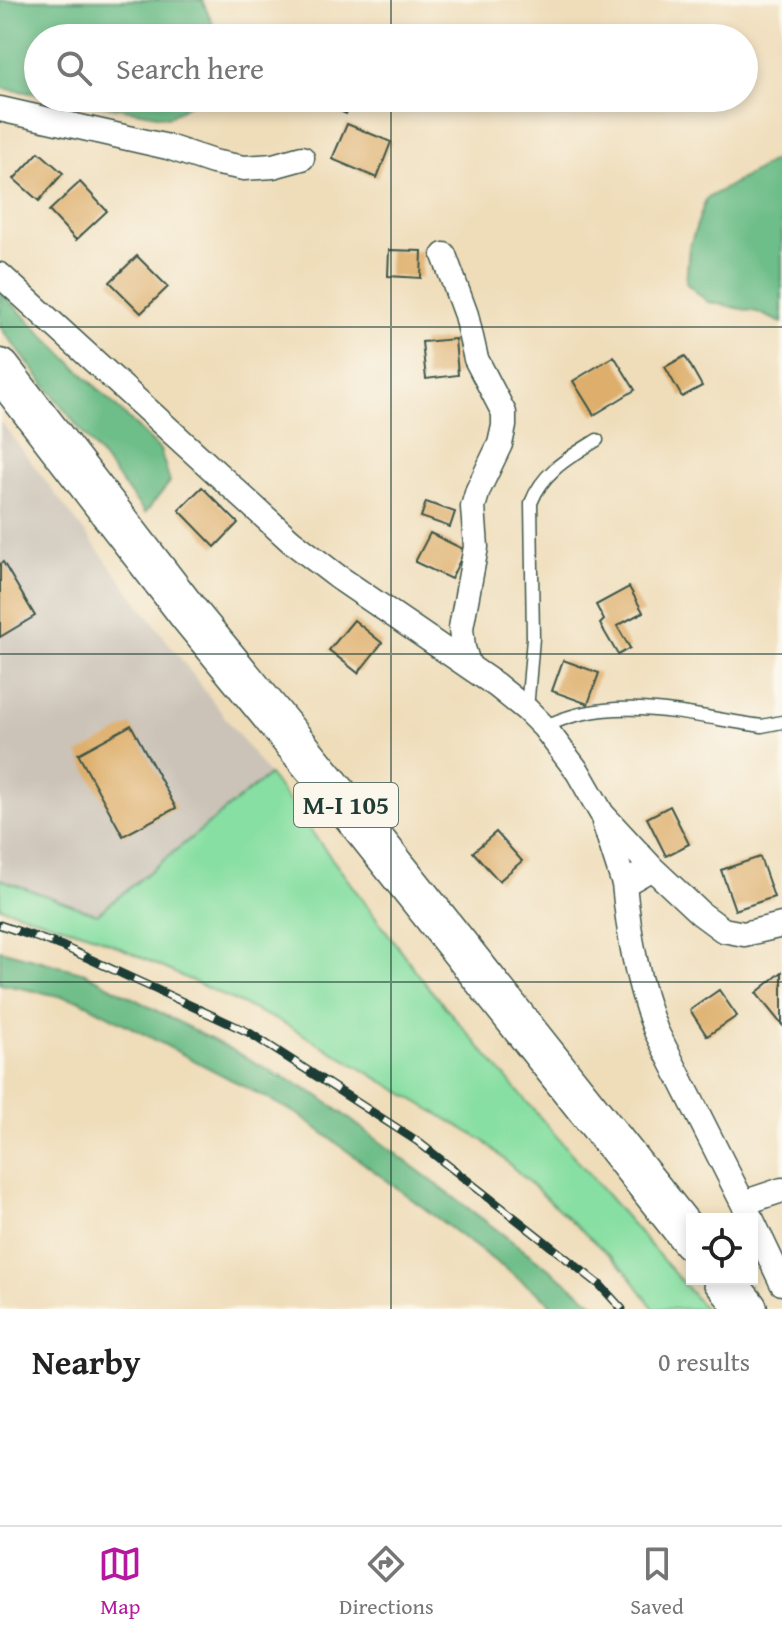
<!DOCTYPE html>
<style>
body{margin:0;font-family:"Gentium Book Plus",serif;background:#f6f6f6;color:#222}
.controls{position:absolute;right:24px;bottom:24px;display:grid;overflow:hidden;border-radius:0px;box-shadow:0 4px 12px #0003}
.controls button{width:72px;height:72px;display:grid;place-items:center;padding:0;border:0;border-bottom:2px solid #e0e0e0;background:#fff;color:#222;font:40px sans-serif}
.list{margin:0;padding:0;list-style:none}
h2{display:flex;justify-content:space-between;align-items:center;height:104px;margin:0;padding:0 32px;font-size:34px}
h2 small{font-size:26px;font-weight:400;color:#767676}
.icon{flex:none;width:44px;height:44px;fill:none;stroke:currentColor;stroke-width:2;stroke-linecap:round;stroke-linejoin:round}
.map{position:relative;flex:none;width:782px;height:1309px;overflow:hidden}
.search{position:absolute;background:#fff;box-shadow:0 4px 12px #0003;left:24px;right:24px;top:24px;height:88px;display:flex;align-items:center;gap:20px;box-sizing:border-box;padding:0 28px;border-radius:44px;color:#767676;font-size:30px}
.sheet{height:216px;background:#fff}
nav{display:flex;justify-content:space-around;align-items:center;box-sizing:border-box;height:112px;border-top:2px solid #e0e0e0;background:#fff;font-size:22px;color:#767676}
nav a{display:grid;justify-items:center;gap:4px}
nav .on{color:#b5179e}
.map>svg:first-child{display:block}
.industrial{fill:#cbc3b8}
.green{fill:#88dfa3;stroke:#548e6c;stroke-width:2}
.forest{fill:#6ebe89;stroke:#467e5e;stroke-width:2}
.building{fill:#deaf6c}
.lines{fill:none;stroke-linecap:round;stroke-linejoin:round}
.service-casing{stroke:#3e5548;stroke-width:15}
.minor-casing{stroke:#3e5548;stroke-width:27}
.primary-casing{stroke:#3e5548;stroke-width:43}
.service{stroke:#fff;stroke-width:12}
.minor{stroke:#fff;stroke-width:24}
.primary{stroke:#fff;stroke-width:40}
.rail-casing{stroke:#1f3d34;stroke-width:9}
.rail{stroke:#fbf7ec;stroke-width:6;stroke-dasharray:18;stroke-linecap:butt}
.grid{fill:none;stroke:#1f3d34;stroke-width:2;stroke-opacity:0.55}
.labels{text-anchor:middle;stroke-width:6;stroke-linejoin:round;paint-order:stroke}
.shield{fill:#fbf7ec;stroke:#61756b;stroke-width:2}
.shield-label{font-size:26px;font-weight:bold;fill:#1f3d34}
</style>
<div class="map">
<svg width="782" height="1309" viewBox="0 0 782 1309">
<rect width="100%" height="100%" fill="#fbf7ec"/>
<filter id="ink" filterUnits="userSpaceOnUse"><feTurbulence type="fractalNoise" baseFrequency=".0125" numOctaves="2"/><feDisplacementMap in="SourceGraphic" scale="16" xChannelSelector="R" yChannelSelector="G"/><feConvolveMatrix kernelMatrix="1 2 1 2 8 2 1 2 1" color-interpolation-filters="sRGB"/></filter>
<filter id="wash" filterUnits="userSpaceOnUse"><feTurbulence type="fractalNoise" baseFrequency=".006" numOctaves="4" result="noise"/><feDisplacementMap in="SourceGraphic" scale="32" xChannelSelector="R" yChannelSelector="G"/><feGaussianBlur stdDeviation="1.8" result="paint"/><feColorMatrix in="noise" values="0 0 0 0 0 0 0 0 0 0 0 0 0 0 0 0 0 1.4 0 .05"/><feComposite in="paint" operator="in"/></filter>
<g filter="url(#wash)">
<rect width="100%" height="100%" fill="#efddba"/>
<path class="industrial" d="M0 421 269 775 97 914 0 879Z"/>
<path class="green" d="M269 775 429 988 705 1309H654L625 1270 484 1141 287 1025 95 936 0 907V879L97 914Z"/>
<path class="forest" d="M0 0H202L219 38H38V94L0 88Z
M61 98H199L169 117Z
M782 156V323L757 312 708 302 686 283 689 248 706 199Z
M0 292 160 450 170 482 145 513 0 327Z
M0 950 85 973 319 1096 602 1309H554L547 1300 299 1115 79 1000 0 984Z"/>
<g id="blocks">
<path class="building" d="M331 98H354L346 114 327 105Z
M347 124 391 142 377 178 332 159Z
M39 152 63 173 39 201 14 179Z
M80 182 107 211 76 240 49 211Z
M389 250 422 251 421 278 388 276Z
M137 256 168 287 141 313 110 282Z
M455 339 458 375 426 379 422 342Z
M614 356 635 390 594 415 573 381Z
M685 356 702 386 682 397 665 367Z
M202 487 238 523 215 547 179 510Z
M426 502 455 512 450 527 421 517Z
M430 533 465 550 451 579 415 562Z
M3 562 35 616 0 637V564Z
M629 587 643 612 617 626 630 648 618 655 600 624 604 620 596 605Z
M354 620 382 643 358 673 329 650Z
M563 660 599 673 588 704 552 691Z
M131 725 176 808 123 836 78 754Z
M670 806 689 844 666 856 647 818Z
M496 832 522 861 499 881 473 852Z
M760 857 774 897 735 910 721 870Z
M782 972V1025L756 993Z
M719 990 737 1016 707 1036 690 1010Z"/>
</g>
</g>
<g filter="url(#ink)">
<use href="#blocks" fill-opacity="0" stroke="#3e5548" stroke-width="2"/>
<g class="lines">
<defs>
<path id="service" d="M527 710 533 638 531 503C543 471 570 457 597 440
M544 727C613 692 689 716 762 726L782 722"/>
<path id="minor" d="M0 109 168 147 213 162 244 168 273 166 302 158
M444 255 466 315 476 359 504 413V426L500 444 478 490 473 507 476 547 461 628 463 648 469 666
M0 275 291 541 338 577 496 685 527 710 544 727 578 772 602 814 652 868 700 913 723 930 744 934 782 925
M604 822 624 884
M652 868 624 884C629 935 637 983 656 1031L751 1219
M743 1203 782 1190
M752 1220 782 1283"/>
<path id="primary" d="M0 369 190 615 349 809 692 1240
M723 1279 747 1309"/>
</defs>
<use href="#service" class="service-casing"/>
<use href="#minor" class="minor-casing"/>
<use href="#primary" class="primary-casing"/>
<use href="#service" class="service"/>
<use href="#minor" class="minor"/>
<use href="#primary" class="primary"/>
<defs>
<path id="rail" d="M0 925 62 946 248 1032 417 1141 600 1285 622 1309"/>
</defs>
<use href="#rail" class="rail-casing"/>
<use href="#rail" class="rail"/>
</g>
</g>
<path class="grid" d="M391 0V38M391 98V1309M0 327H782M0 654H782M0 982H782"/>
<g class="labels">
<rect class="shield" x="294" y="783" width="104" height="44" rx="6"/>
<g class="shield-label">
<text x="346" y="814">M-I 105</text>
</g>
</g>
</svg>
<div class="controls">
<button><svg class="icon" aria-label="locate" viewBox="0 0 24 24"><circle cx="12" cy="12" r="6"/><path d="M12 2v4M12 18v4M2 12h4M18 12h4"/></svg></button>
</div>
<div class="search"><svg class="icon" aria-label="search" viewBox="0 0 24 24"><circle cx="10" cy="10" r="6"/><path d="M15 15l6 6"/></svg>Search here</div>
</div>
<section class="sheet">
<h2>Nearby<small>0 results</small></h2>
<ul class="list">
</ul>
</section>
<nav>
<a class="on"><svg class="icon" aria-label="map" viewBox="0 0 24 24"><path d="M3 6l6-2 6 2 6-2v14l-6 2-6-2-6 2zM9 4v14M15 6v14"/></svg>Map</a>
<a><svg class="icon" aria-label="directions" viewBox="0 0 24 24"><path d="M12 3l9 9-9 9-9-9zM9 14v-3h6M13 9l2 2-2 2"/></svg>Directions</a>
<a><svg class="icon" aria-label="saved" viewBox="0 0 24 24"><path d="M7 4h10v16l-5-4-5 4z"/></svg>Saved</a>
</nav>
